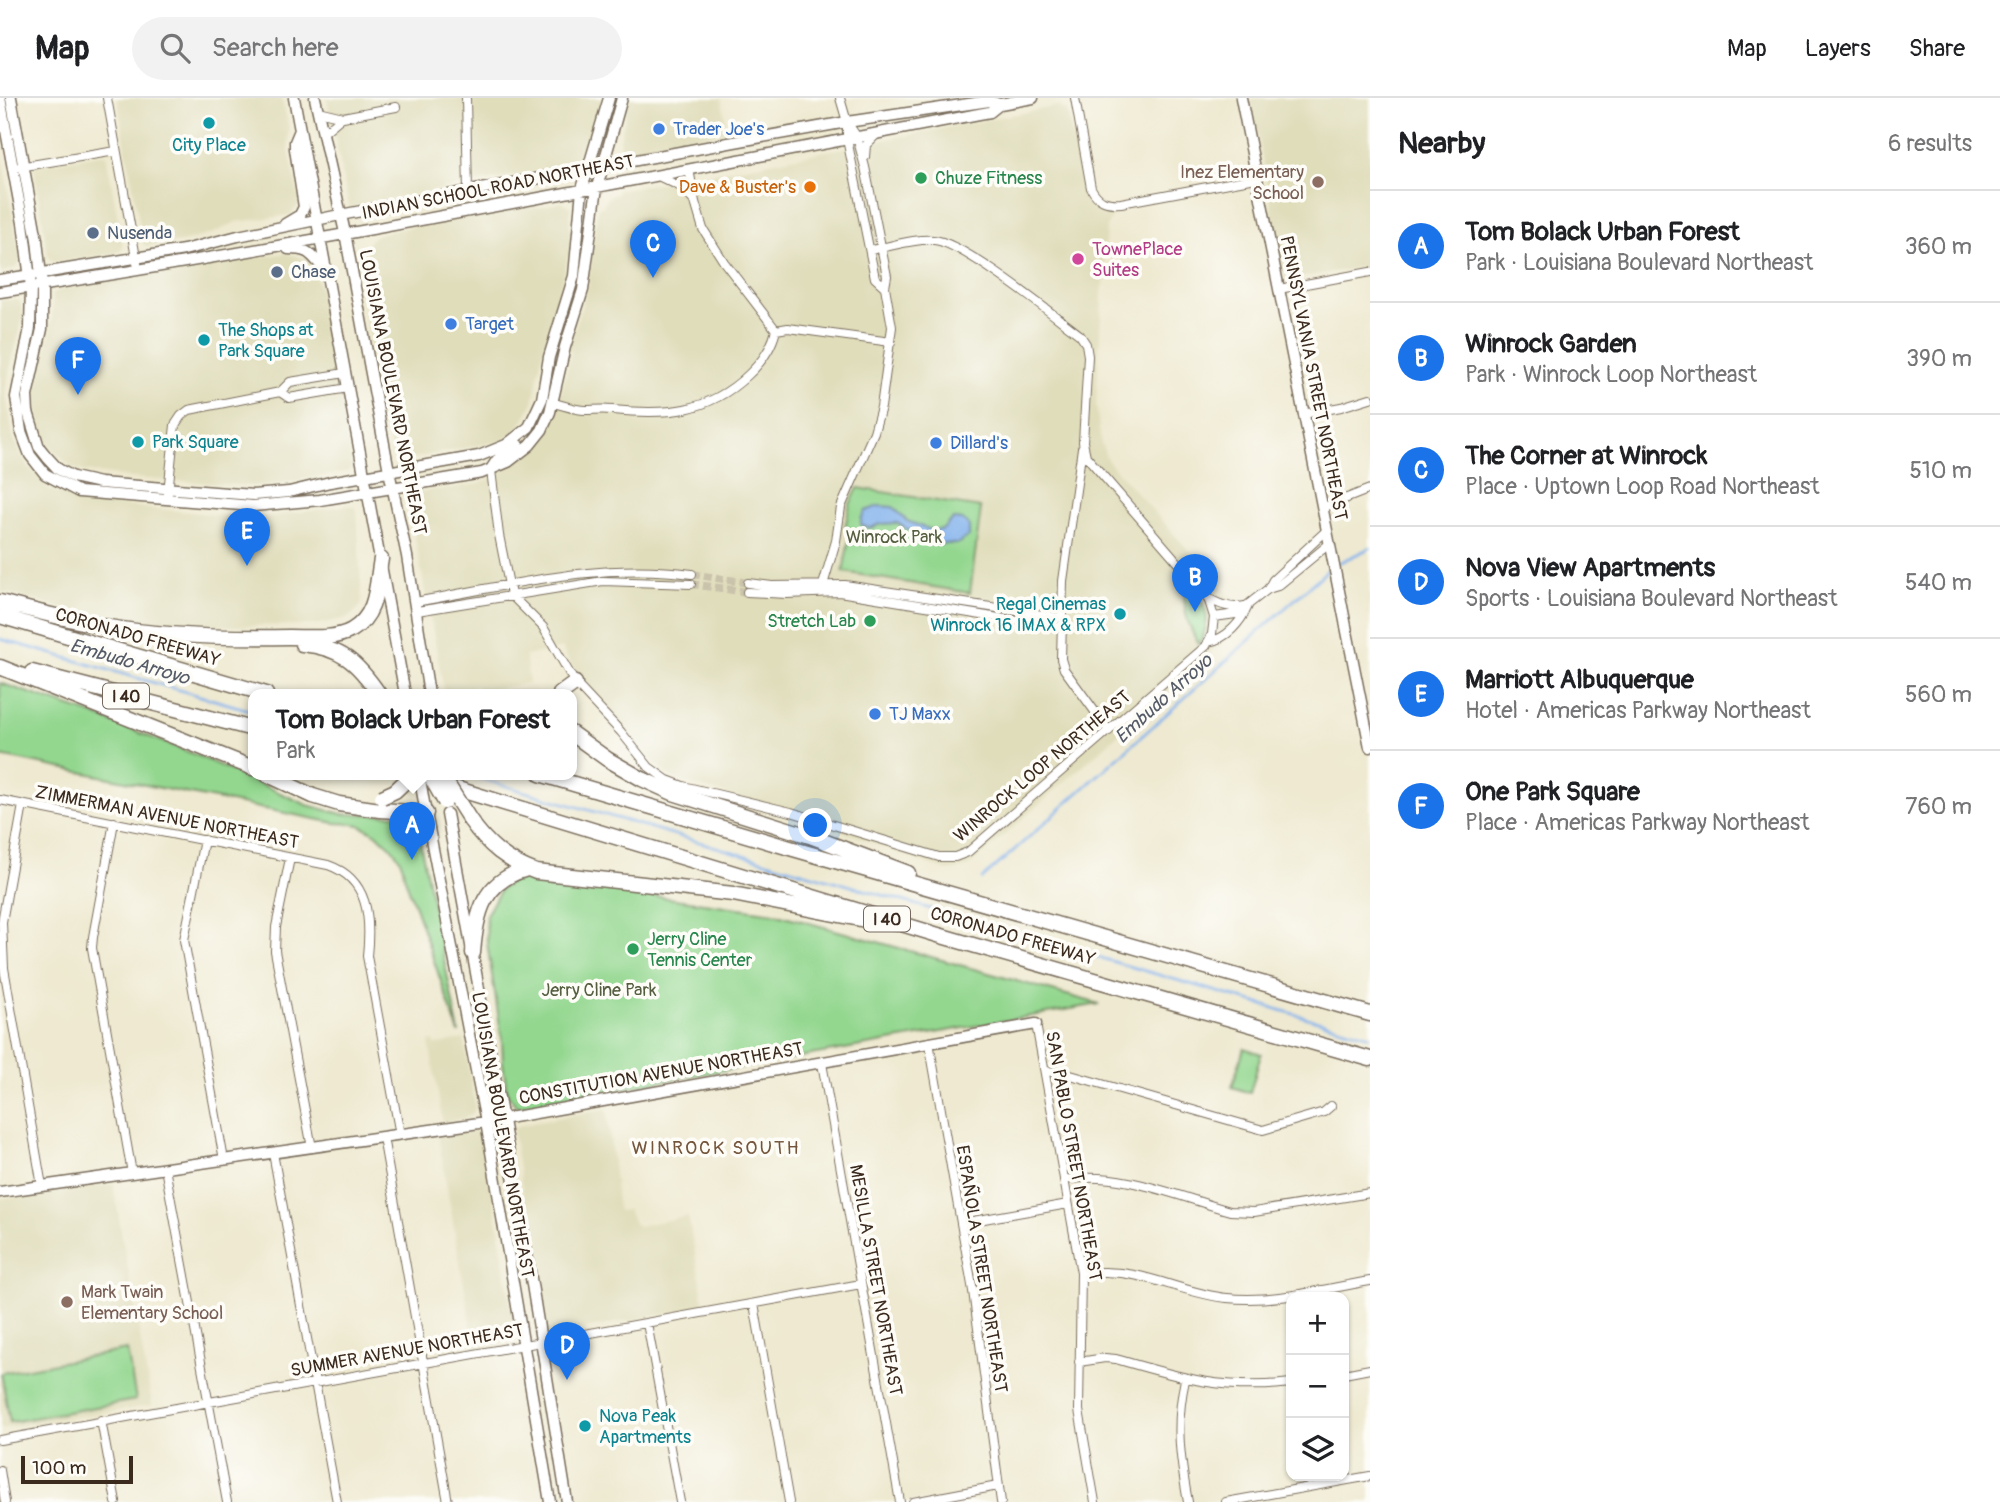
<!DOCTYPE html>
<meta charset="utf-8">
<style>
body{margin:0;font-family:Pangolin,sans-serif;background:#f2f2f2;color:#202124}
.controls{position:absolute;right:21px;bottom:21px;display:grid;overflow:hidden;border-radius:14px;box-shadow:0 2px 5px #0004}
.controls button{width:63px;height:63px;display:grid;place-items:center;padding:0;border:0;border-bottom:2px solid #e0e0e0;background:#fff;color:#202124;font:35px sans-serif}
.scale{position:absolute;left:21px;bottom:18px;width:112px;box-sizing:border-box;padding-left:7px;border:4px solid #3b2a1e;border-top:0;font-size:19px;line-height:24px;white-space:nowrap;color:#3b2a1e;-webkit-text-stroke:5px #fdfcf7;paint-order:stroke}
.you{position:absolute;left:816px;top:728px;width:24px;height:24px;margin:-18px;border:5px solid #fff;border-radius:50%;background:#1a73e8;box-shadow:0 0 0 10px #1a73e833}
.badge{display:grid;place-items:center;width:46px;height:46px;border-radius:50%;background:#1a73e8;color:#fff;font-size:23px;font-weight:700}
.pin{position:absolute;translate:-50% -58px;filter:drop-shadow(0 2px 4px #0008)}
.pin::after{content:'';position:absolute;top:37px;width:24px;height:21px;background:inherit;clip-path:polygon(0 0,100% 0,50% 100%)}
.popup{position:absolute;left:248px;top:591px;width:329px;height:91px;box-sizing:border-box;display:grid;place-content:center;border-radius:14px;background:#fff;filter:drop-shadow(0 2px 5px #0005);font-size:23px;white-space:nowrap;color:#757577}
.popup b{font-size:26px;color:#202124}
.popup::after{content:'';position:absolute;left:50%;top:100%;margin-left:-14px;border:14px solid transparent;border-top-color:#fff}
.list{margin:0;padding:0;list-style:none}
h2{display:flex;justify-content:space-between;align-items:center;height:91px;margin:0;padding:0 28px;font-size:30px}
h2 small{font-size:23px;font-weight:400;color:#757577}
.list li{display:grid;grid-template-columns:46px 1fr auto;gap:21px;align-items:center;box-sizing:border-box;height:112px;padding:0 28px;border-top:2px solid #e0e0e0}
.list b{display:block;font-size:26px;white-space:nowrap}
.list p{margin:0;font-size:23px;white-space:nowrap;color:#757577}
.list em{font-size:23px;font-style:normal;color:#757577}
.icon{flex:none;width:38px;height:38px;fill:none;stroke:currentColor;stroke-width:2;stroke-linecap:round;stroke-linejoin:round}
.map{position:relative;flex:none;width:1370px;height:1404px;overflow:hidden}
header{display:flex;align-items:center;gap:42px;box-sizing:border-box;height:98px;padding:0 35px;background:#fff;border-bottom:2px solid #e0e0e0}
header strong{font-size:33px}
nav{display:flex;gap:38px;margin-inline-start:auto;font-size:24px}
.search{width:490px;height:63px;background:#f2f2f2;display:flex;align-items:center;gap:18px;box-sizing:border-box;padding:0 24px;border-radius:38px;color:#757577;font-size:26px}
main{display:flex}
aside{flex:1;background:#fff}
.map>svg:first-child{display:block}
.built{fill:#e0ddbb}
.green{fill:#93d78f;stroke:#678056;stroke-width:2}
.water{fill:#83b2ed;stroke:#5f6e86;stroke-width:2}
.lines{fill:none;stroke-linecap:round;stroke-linejoin:round}
.stream{stroke:#83b2ed;stroke-width:2.5}
.street-tunnel{stroke:#cac3ac;stroke-width:8;stroke-dasharray:8 4;stroke-linecap:butt}
.street-casing{stroke:#7a6d5c;stroke-width:10}
.secondary-casing{stroke:#7a6d5c;stroke-width:13}
.highway-casing{stroke:#7a6d5c;stroke-width:17}
.street{stroke:#fff;stroke-width:8}
.secondary{stroke:#fff;stroke-width:10}
.highway{stroke:#fff;stroke-width:14}
.secondary-bridge-casing{stroke:#7a6d5c;stroke-width:13;stroke-linecap:butt}
.highway-bridge-casing{stroke:#7a6d5c;stroke-width:17;stroke-linecap:butt}
.secondary-bridge{stroke:#fff;stroke-width:10}
.highway-bridge{stroke:#fff;stroke-width:14}
.culture-dot{fill:#0f9aa8;stroke:#fdfcf7;stroke-width:2.5}
.shop-dot{fill:#3f7fe0;stroke:#fdfcf7;stroke-width:2.5}
.leisure-dot{fill:#2e9e5b;stroke:#fdfcf7;stroke-width:2.5}
.education-dot{fill:#8d6e63;stroke:#fdfcf7;stroke-width:2.5}
.food-dot{fill:#e8710a;stroke:#fdfcf7;stroke-width:2.5}
.service-dot{fill:#5c6f8a;stroke:#fdfcf7;stroke-width:2.5}
.hotel-dot{fill:#d1479c;stroke:#fdfcf7;stroke-width:2.5}
.labels{text-anchor:middle;stroke-width:7;stroke-linejoin:round;paint-order:stroke}
.shield{fill:#fdfcf7;stroke:#75695f;stroke-width:2}
.shield-label{font-size:16px;font-weight:bold;fill:#3b2a1e}
.shop-label{font-size:18px;fill:#366cbe;stroke:#fdfcf7;text-anchor:start}
.culture-label{font-size:18px;fill:#0d838f;stroke:#fdfcf7;text-anchor:start}
.education-label{font-size:18px;fill:#785e54;stroke:#fdfcf7;text-anchor:end}
.leisure-label{font-size:18px;fill:#27864d;stroke:#fdfcf7;text-anchor:start}
.street-label{font-size:18px;fill:#3b2a1e;stroke:#fdfcf7}
.food-label{font-size:18px;fill:#c56008;stroke:#fdfcf7;text-anchor:end}
.service-label{font-size:18px;fill:#4e5e75;stroke:#fdfcf7;text-anchor:start}
.hotel-label{font-size:18px;fill:#b23c85;stroke:#fdfcf7;text-anchor:start}
.park-label{font-size:18px;fill:#555e40;stroke:#fdfcf7}
.water-label{font-size:19px;font-style:italic;fill:#545a66;stroke:#fdfcf7}
.neighbourhood-label{font-size:19px;letter-spacing:2px;fill:#74553c;stroke:#fdfcf7}
</style>
<header>
<strong>Map</strong>
<div class="search"><svg class="icon" aria-label="search" viewBox="0 0 24 24"><circle cx="10" cy="10" r="6"/><path d="M15 15l6 6"/></svg>Search here</div>
<nav><a>Map</a><a>Layers</a><a>Share</a></nav>
</header>
<main>
<div class="map">
<svg width="1370" height="1404" viewBox="0 0 1370 1404">
<rect width="100%" height="100%" fill="#fdfcf7"/>
<filter id="ink" filterUnits="userSpaceOnUse"><feTurbulence type="fractalNoise" baseFrequency=".0143" numOctaves="2"/><feDisplacementMap in="SourceGraphic" scale="14" xChannelSelector="R" yChannelSelector="G"/><feConvolveMatrix kernelMatrix="1 2 1 2 8 2 1 2 1" color-interpolation-filters="sRGB"/></filter>
<filter id="wash" filterUnits="userSpaceOnUse"><feTurbulence type="fractalNoise" baseFrequency=".00686" numOctaves="4" result="noise"/><feDisplacementMap in="SourceGraphic" scale="28" xChannelSelector="R" yChannelSelector="G"/><feGaussianBlur stdDeviation="1.57" result="paint"/><feColorMatrix in="noise" values="0 0 0 0 0 0 0 0 0 0 0 0 0 0 0 0 0 1.4 0 .05"/><feComposite in="paint" operator="in"/></filter>
<g filter="url(#wash)">
<rect width="100%" height="100%" fill="#eee9d0"/>
<path class="built" d="M117 0H282L289 30 288 48 299 100 298 108 290 117 236 124 214 135 182 144 147 149 143 145Z
M327 0H603L579 66 349 109Z
M629 0H721L728 34 624 53 620 52 619 48Z
M1251 0H1370V167L1285 183Z
M1058 8 1063 12 1067 11 1082 90 1093 107 1114 116 1106 129 1096 305 1101 346 1108 363 1250 520 967 770 947 773 791 714 675 682 661 672 584 588 562 550 525 558 529 585 478 593 477 588 444 593 408 402 413 395 480 386 514 366 538 343 563 290 571 254 568 252 588 189 598 109H603L607 99 617 95V92L700 78Z
M0 49 21 163 16 170 0 175Z
M106 56 123 149 118 155 54 164 48 158 34 68Z
M561 104 570 108V151L541 263 533 304 524 322 512 336 501 343 398 363 391 355 366 222 370 203 363 156 366 148 372 140 382 135 497 111 541 109Z
M286 155 309 161 319 187 352 369 348 374 270 387 252 388 132 380 83 373 71 369 52 351 42 335 36 296 48 246 52 220 53 197 55 195 62 191 159 174Z
M15 201 20 203 23 219 5 291 13 340 28 368 51 392 84 404 219 417 264 419 350 407 357 411 362 506 357 512 348 520 314 527 217 528 114 521 60 510 0 493V202Z
M464 941 475 1008 473 1015 465 1020 443 1025 429 944 434 943 435 947Z
M607 1010 618 1113 628 1112 634 1125 638 1128 688 1118 705 1209 551 1237 545 1236 513 1033 517 1028Z
M476 1033 481 1038 498 1125 515 1237 511 1244 475 1250 438 1038Z
M113 1086 152 1307 0 1331V1101Z"/>
<path class="green" d="M858 390 981 410 970 495 843 474 851 431 845 430 850 406Z
M1185 481C1204 504 1215 518 1199 546 1185 525 1183 506 1185 481Z
M0 585 91 616 196 657 307 707 342 716 411 717 417 729 459 935 404 777C404 755 378 734 359 727 352 725 343 726 335 725L0 658Z
M519 779 774 815 1099 906 517 1009 507 995 503 965 502 941 487 845 486 817 501 791Z
M1244 950 1261 956 1250 995 1232 989Z
M127 1252 136 1302 10 1324 1 1275Z"/>
<path class="water" d="M879 408 893 409 907 423 934 433 943 431 953 421 962 422 969 427V438L957 446H932L897 425 881 426 870 430 861 427V421L865 413Z"/>
<g class="lines">
<path class="stream" d="M1338 465 1370 450
M0 541 253 613
M464 676 1370 938
M982 781 1330 470"/>
</g>
</g>
<g filter="url(#ink)">
<g class="lines">
<path class="street-tunnel" d="M692 476 748 485
M691 486 747 494"/>
<defs>
<path id="street" d="M107 0 137 165
M466 0 468 94
M1075 0 1091 90C1098 103 1106 106 1121 105L1256 80
M318 13 343 19 396 9
M847 24V41L875 180 885 189
M323 35 342 19
M865 59 866 47 878 35
M19 69 116 53
M658 78 681 89 693 102
M870 152C890 149 914 140 934 142 963 144 1053 217 1080 237L1086 246 1088 258 1083 344 1086 358 1202 492 1209 503 1214 519
M1279 191 1370 174
M776 232 788 230 891 244
M280 294 289 300 348 290
M553 305C563 307 575 312 585 312 594 312 603 311 612 312 665 317 707 316 748 277 762 264 772 250 776 232L724 164 703 131 695 104 689 71
M1303 316 1341 309 1370 300
M1082 350 1063 483 1061 561 1064 571 1109 633
M491 372 499 437 511 497 543 529 575 585 621 634 649 669 667 682 683 688 791 714 939 759H955L968 754 1206 548 1212 536 1214 519 1236 516 1268 491 1278 488 1329 446
M168 395 175 327 181 318 189 312 280 294 290 284 345 275
M1322 410 1370 391
M748 485 772 488 845 487 1063 520
M823 487 836 443 841 409 874 334 881 309 892 229 885 189 887 178 865 69 857 39 847 24 840 0
M1268 491 1273 482 1326 433
M747 494 787 496 839 494 1062 530
M1208 500C1220 507 1231 511 1245 508
M415 504C506 488 599 463 692 476
M417 513 603 483 691 486
M1208 544C1227 541 1241 524 1248 508
M0 702 328 767C369 781 371 820 367 858L400 1037
M23 707 2 824 4 870 42 1088
M114 724 93 839 92 850 132 1075
M204 742 184 842 224 1062
M290 760 276 829 275 853 312 1050
M1036 926 1081 1175 1079 1312 1095 1404
M929 944 973 1193 1001 1404
M822 965 900 1404
M1045 973 1060 974 1263 1032 1324 1014 1331 1008
M383 1039 448 1404
M273 1055 337 1404
M165 1070 227 1404
M1064 1082C1119 1072 1177 1098 1230 1113L1254 1114 1370 1095
M962 1125 1068 1106
M1081 1175C1099 1174 1116 1173 1134 1177 1165 1183 1195 1197 1227 1200 1275 1205 1323 1191 1370 1183
M754 1206 789 1404
M647 1225 680 1404
M1079 1264 1105 1260 1116 1261C1181 1280 1223 1293 1291 1285
M1344 1276 1370 1271
M1185 1282C1175 1326 1180 1360 1188 1404
M101 1322 116 1404
M0 1342 861 1186
M0 1372 5 1404
M913 1404 998 1388
M1226 1404 1370 1378"/>
<path id="secondary" d="M0 0 23 125 31 189 30 230 16 299 21 333 30 357 45 376 79 394 253 408 320 402 482 375 508 364 530 347 542 332 550 314 565 249 583 192 597 89 622 0
M11 0 37 142 42 187V231L27 298 28 314 39 349 47 359 58 371 73 379 100 385 253 397 289 394 330 384 479 358 506 347 529 329 542 301 549 259 574 178 582 91 609 0
M294 0 405 596
M315 0 345 135 389 373 407 458 429 596
M1241 0 1370 649
M285 126 300 117 304 109 295 51V44L300 32
M288 151C314 151 310 159 326 172
M0 182 184 152 238 138 340 117 734 44 847 24 989 3 1000 6 1033 0
M0 194C332 143 661 76 990 14L1000 6
M491 371 497 362 518 347
M425 710 486 1024 550 1404
M447 716 525 1143 567 1404
M0 1094 486 1024 1036 926"/>
<path id="highway" d="M0 504C34 513 69 522 103 528 163 539 228 540 289 539 309 539 334 542 352 532 378 516 376 488 381 461
M0 518 266 596
M302 546C342 550 357 564 379 596
M0 569 253 670
M32 574 253 631
M560 596 575 585
M571 635 607 661 642 681 673 695 810 738 908 775
M266 676 313 698 339 706 380 712 426 715
M540 676 790 750 1370 916
M441 686 938 837 1370 961
M470 722C488 748 507 763 536 774L733 796 865 822
M473 855C476 815 483 783 527 771"/>
</defs>
<use href="#street" class="street-casing"/>
<use href="#secondary" class="secondary-casing"/>
<use href="#highway" class="highway-casing"/>
<use href="#street" class="street"/>
<use href="#secondary" class="secondary"/>
<use href="#highway" class="highway"/>
<defs>
<path id="secondary-bridge" d="M419 676 425 710"/>
<path id="highway-bridge" d="M429 676 445 704
M441 676 470 722
M382 699 395 693 413 676"/>
</defs>
<use href="#secondary-bridge" class="secondary-bridge-casing"/>
<use href="#highway-bridge" class="highway-bridge-casing"/>
<use href="#secondary-bridge" class="secondary-bridge"/>
<use href="#highway-bridge" class="highway-bridge"/>
</g>
</g>
<g class="culture-dot">
<circle cx="209" cy="25" r="7"/>
<circle cx="204" cy="242" r="7"/>
<circle cx="138" cy="344" r="7"/>
<circle cx="1120" cy="516" r="7"/>
<circle cx="585" cy="1328" r="7"/>
</g>
<g class="shop-dot">
<circle cx="659" cy="31" r="7"/>
<circle cx="451" cy="226" r="7"/>
<circle cx="936" cy="345" r="7"/>
<circle cx="875" cy="616" r="7"/>
</g>
<g class="leisure-dot">
<circle cx="921" cy="80" r="7"/>
<circle cx="870" cy="523" r="7"/>
<circle cx="633" cy="851" r="7"/>
</g>
<g class="education-dot">
<circle cx="1318" cy="84" r="7"/>
<circle cx="67" cy="1204" r="7"/>
</g>
<circle class="food-dot" cx="810" cy="89" r="7"/>
<g class="service-dot">
<circle cx="93" cy="135" r="7"/>
<circle cx="277" cy="174" r="7"/>
</g>
<circle class="hotel-dot" cx="1078" cy="161" r="7"/>
<g class="labels">
<g class="shield">
<rect x="103" y="585.5" width="46" height="25" rx="5"/>
<rect x="864" y="808.5" width="46" height="25" rx="5"/>
</g>
<g class="shield-label">
<text x="126" y="604">I 40</text>
<text x="887" y="827">I 40</text>
</g>
<g class="shop-label">
<text x="673" y="37">Trader Joe's</text>
<text x="465" y="232">Target</text>
<text x="950" y="351">Dillard's</text>
<text x="889" y="622">TJ Maxx</text>
</g>
<g class="culture-label">
<text x="209" y="53" text-anchor="middle">City Place</text>
<text x="218" y="238">The Shops at<tspan x="218" dy="21">Park Square</tspan></text>
<text x="152" y="350">Park Square</text>
<text x="1106" y="512" text-anchor="end">Regal Cinemas<tspan x="1106" dy="21">Winrock 16 IMAX &amp; RPX</tspan></text>
<text x="599" y="1324">Nova Peak<tspan x="599" dy="21">Apartments</tspan></text>
</g>
<g class="education-label">
<text x="1304" y="80">Inez Elementary<tspan x="1304" dy="21">School</tspan></text>
<text x="81" y="1200" text-anchor="start">Mark Twain<tspan x="81" dy="21">Elementary School</tspan></text>
</g>
<g class="leisure-label">
<text x="935" y="86">Chuze Fitness</text>
<text x="856" y="529" text-anchor="end">Stretch Lab</text>
<text x="647" y="847">Jerry Cline<tspan x="647" dy="21">Tennis Center</tspan></text>
</g>
<g class="street-label">
<text transform="translate(498 89) rotate(-11)" y="6">INDIAN SCHOOL ROAD NORTHEAST</text>
<text transform="translate(1314 280) rotate(79)" y="6">PENNSYLVANIA STREET NORTHEAST</text>
<text transform="translate(393 294) rotate(79)" y="6">LOUISIANA BOULEVARD NORTHEAST</text>
<text transform="translate(138 539) rotate(16)" y="6">CORONADO FREEWAY</text>
<text transform="translate(1042 668) rotate(-40)" y="6">WINROCK LOOP NORTHEAST</text>
<text transform="translate(167 719) rotate(11)" y="6">ZIMMERMAN AVENUE NORTHEAST</text>
<text transform="translate(1013 838) rotate(16)" y="6">CORONADO FREEWAY</text>
<text transform="translate(661 975) rotate(-10)" y="6">CONSTITUTION AVENUE NORTHEAST</text>
<text transform="translate(503 1037) rotate(80)" y="6">LOUISIANA BOULEVARD NORTHEAST</text>
<text transform="translate(1074 1058) rotate(80)" y="6">SAN PABLO STREET NORTHEAST</text>
<text transform="translate(982 1171) rotate(81)" y="6">ESPAÑOLA STREET NORTHEAST</text>
<text transform="translate(876 1182) rotate(80)" y="6">MESILLA STREET NORTHEAST</text>
<text transform="translate(407 1252) rotate(-10)" y="6">SUMMER AVENUE NORTHEAST</text>
</g>
<g class="food-label">
<text x="796" y="95">Dave &amp; Buster's</text>
</g>
<g class="service-label">
<text x="107" y="141">Nusenda</text>
<text x="291" y="180">Chase</text>
</g>
<g class="hotel-label">
<text x="1092" y="157">TownePlace<tspan x="1092" dy="21">Suites</tspan></text>
</g>
<g class="park-label">
<text x="894" y="445">Winrock Park</text>
<text x="599" y="898">Jerry Cline Park</text>
</g>
<g class="water-label">
<text transform="translate(130 563) rotate(16)" y="7">Embudo Arroyo</text>
<text transform="translate(1163 600) rotate(-42)" y="7">Embudo Arroyo</text>
</g>
<g class="neighbourhood-label">
<text x="716" y="1056">WINROCK SOUTH</text>
</g>
</g>
</svg>
<div class="controls">
<button>+</button>
<button>−</button>
<button><svg class="icon" aria-label="layers" viewBox="0 0 24 24"><path d="M12 4l9 5-9 5-9-5zM3 14l9 5 9-5"/></svg></button>
</div>
<div class="scale">100 m</div>
<div class="you"></div>
<div class="pin badge" style="left:412px;top:762px">A</div>
<div class="popup"><b>Tom Bolack Urban Forest</b>Park</div>
<div class="pin badge" style="left:1195px;top:514px">B</div>
<div class="pin badge" style="left:653px;top:180px">C</div>
<div class="pin badge" style="left:567px;top:1282px">D</div>
<div class="pin badge" style="left:247px;top:468px">E</div>
<div class="pin badge" style="left:78px;top:297px">F</div>
</div>
<aside>
<h2>Nearby<small>6 results</small></h2>
<ul class="list">
<li><span class="badge">A</span><div><b>Tom Bolack Urban Forest</b><p>Park · Louisiana Boulevard Northeast</p></div><em>360 m</em></li>
<li><span class="badge">B</span><div><b>Winrock Garden</b><p>Park · Winrock Loop Northeast</p></div><em>390 m</em></li>
<li><span class="badge">C</span><div><b>The Corner at Winrock</b><p>Place · Uptown Loop Road Northeast</p></div><em>510 m</em></li>
<li><span class="badge">D</span><div><b>Nova View Apartments</b><p>Sports · Louisiana Boulevard Northeast</p></div><em>540 m</em></li>
<li><span class="badge">E</span><div><b>Marriott Albuquerque</b><p>Hotel · Americas Parkway Northeast</p></div><em>560 m</em></li>
<li><span class="badge">F</span><div><b>One Park Square</b><p>Place · Americas Parkway Northeast</p></div><em>760 m</em></li>
</ul>
</aside>
</main>
